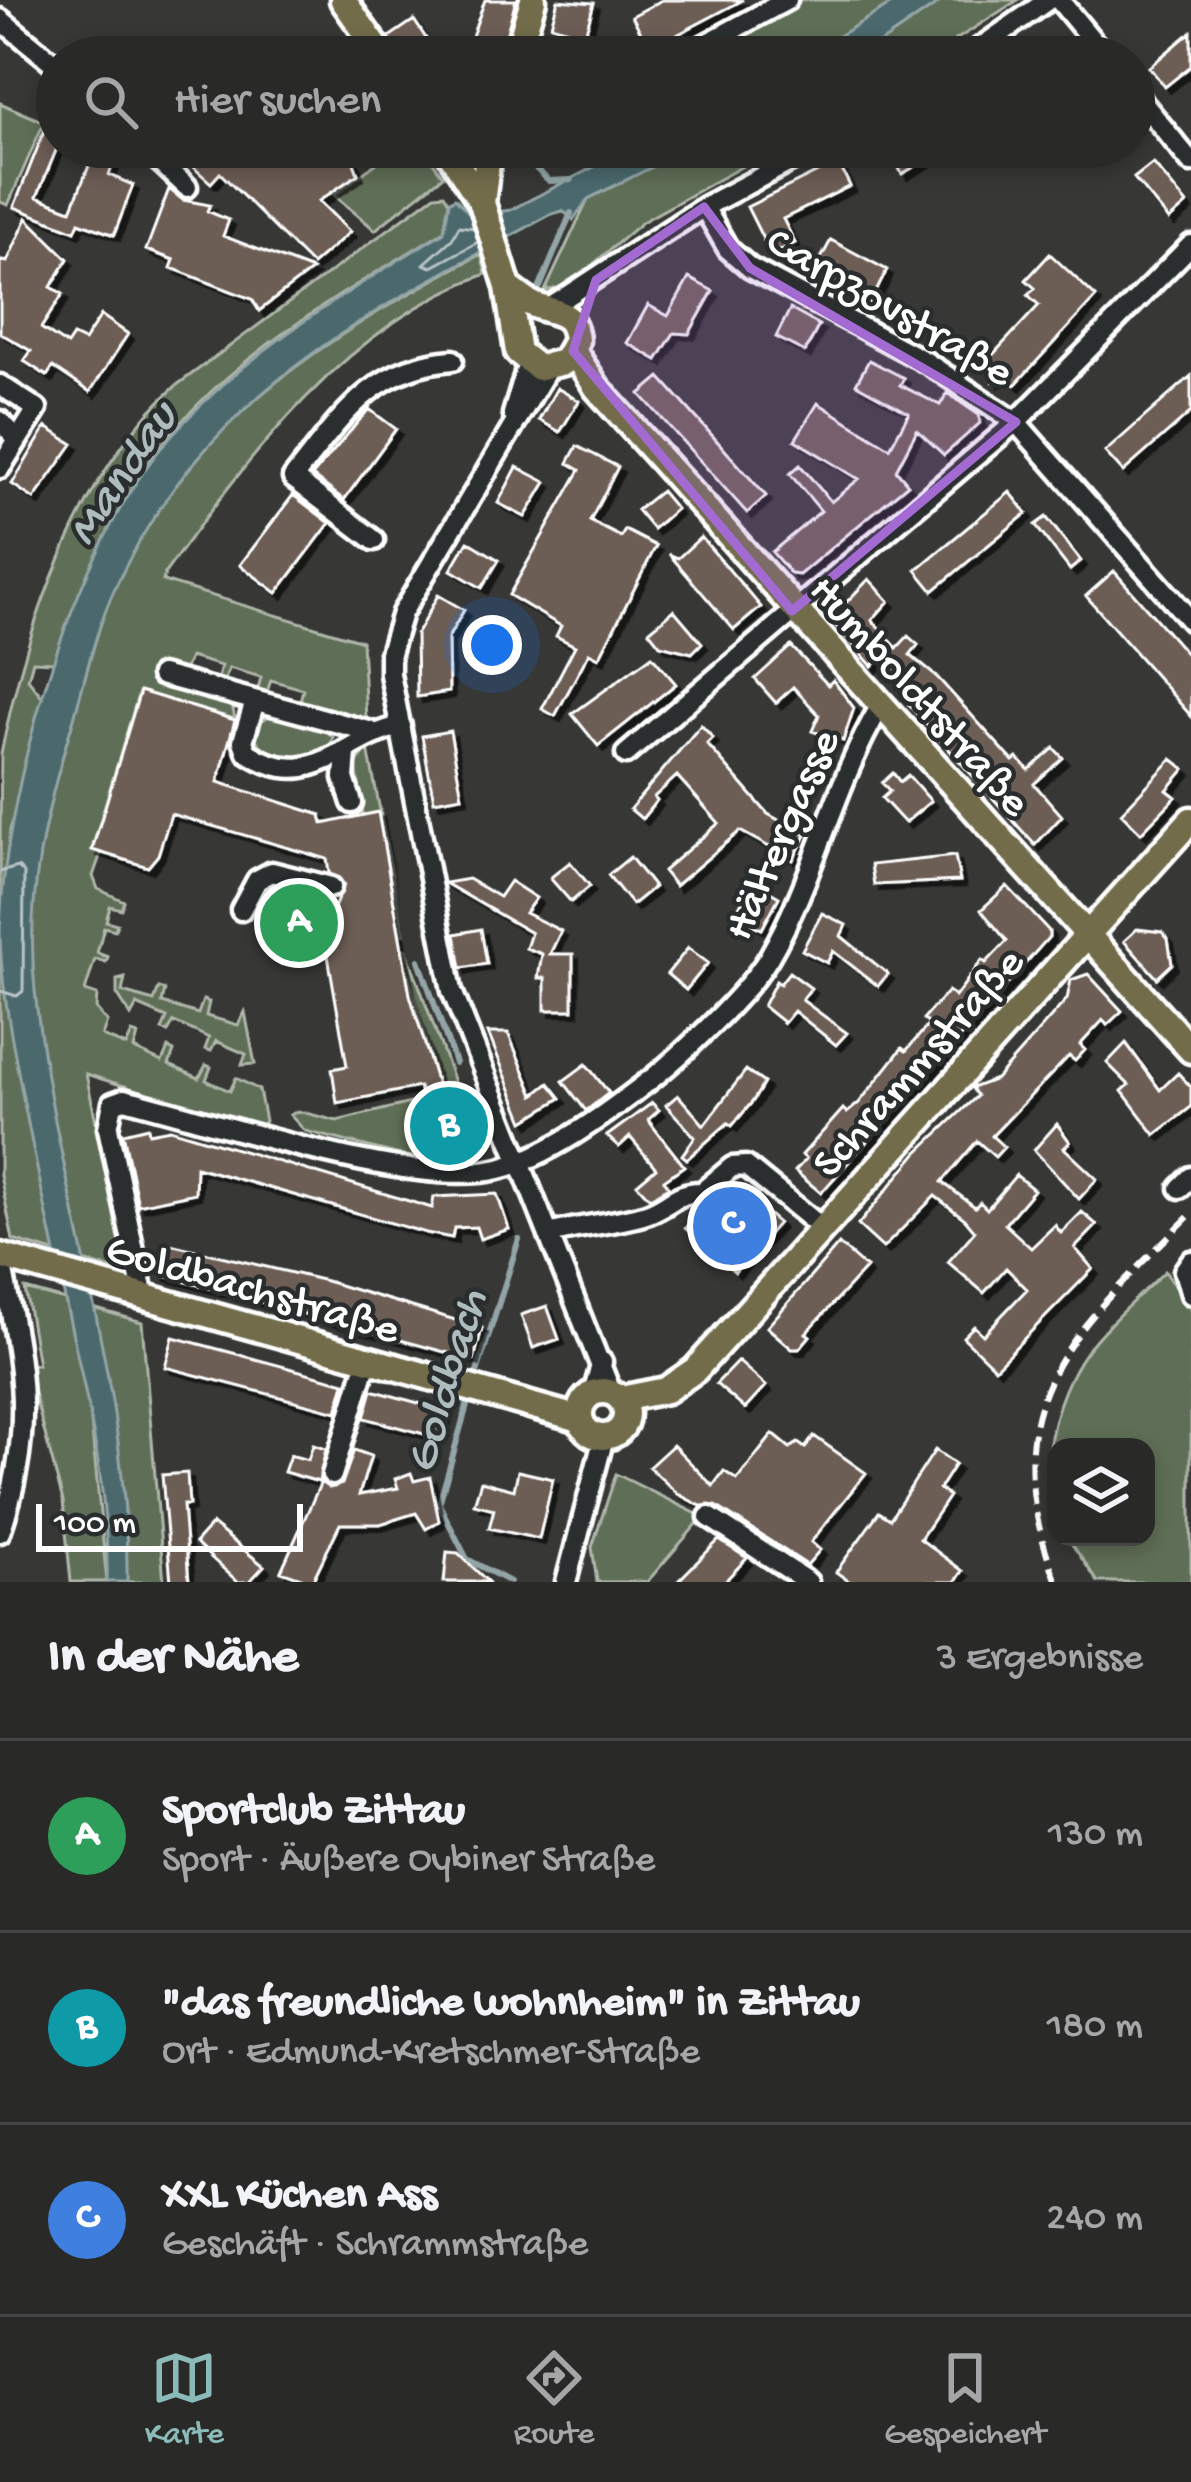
<!DOCTYPE html>
<html lang="de">
<meta charset="utf-8">
<style>
body{margin:0;font-family:"Gochi Hand",sans-serif;background:#353534;color:#f1f3f6}
.controls{position:absolute;right:36px;bottom:36px;display:grid;overflow:hidden;border-radius:24px;box-shadow:0 6px 18px #0003}
.controls button{width:108px;height:108px;display:grid;place-items:center;padding:0;border:0;border-bottom:3px solid #454545;background:#292928;color:#f1f3f6;font:60px sans-serif}
.scale{position:absolute;left:36px;bottom:30px;width:267px;box-sizing:border-box;padding-left:12px;border:6px solid #fff;border-top:0;font-size:33px;line-height:42px;white-space:nowrap;color:#fff;-webkit-text-stroke:9px #2a2d2e;paint-order:stroke}
.you{position:absolute;left:492px;top:645px;width:42px;height:42px;margin:-30px;border:9px solid #fff;border-radius:50%;background:#1a73e8;box-shadow:0 0 0 18px #1a73e833}
.badge{display:grid;place-items:center;width:78px;height:78px;border-radius:50%;background:#8bbbb9;color:#fff;font-size:39px;font-weight:700}
.pin{position:absolute;translate:-50% -50%;border:6px solid #fff;box-shadow:0 3px 12px #0006}
.list{margin:0;padding:0;list-style:none}
h2{display:flex;justify-content:space-between;align-items:center;height:156px;margin:0;padding:0 48px;font-size:51px}
h2 small{font-size:39px;font-weight:400;color:#a5a6a8}
.list li{display:grid;grid-template-columns:78px 1fr auto;gap:36px;align-items:center;box-sizing:border-box;height:192px;padding:0 48px;border-top:3px solid #454545}
.list b{display:block;font-size:45px;white-space:nowrap}
.list p{margin:0;font-size:39px;white-space:nowrap;color:#a5a6a8}
.list em{font-size:39px;font-style:normal;color:#a5a6a8}
.icon{flex:none;width:66px;height:66px;fill:none;stroke:currentColor;stroke-width:2;stroke-linecap:round;stroke-linejoin:round}
.map{position:relative;flex:none;width:1191px;height:1582px;overflow:hidden}
.search{position:absolute;background:#292928;box-shadow:0 6px 18px #0003;left:36px;right:36px;top:36px;height:132px;display:flex;align-items:center;gap:30px;box-sizing:border-box;padding:0 42px;border-radius:66px;color:#a5a6a8;font-size:45px}
.sheet{height:732px;background:#292928}
nav{display:flex;justify-content:space-around;align-items:center;box-sizing:border-box;height:168px;border-top:3px solid #454545;background:#292928;font-size:33px;color:#a5a6a8}
nav a{display:grid;justify-items:center;gap:6px}
nav .on{color:#8bbbb9}
.map>svg:first-child{display:block}
.green{fill:#5f6e56;stroke:#afb6aa;stroke-width:3}
.water{fill:#4b696d;stroke:#93a5a7;stroke-width:3}
.lines{fill:none;stroke-linecap:round;stroke-linejoin:round}
.shore{stroke:#b7c3c5;stroke-width:3}
.stream{stroke:#93a5a7;stroke-width:6}
.building{fill:#6c5d54;stroke:#fff;stroke-width:3;filter:url(#shadow)}
.minor-casing{stroke:#fff;stroke-width:27}
.major-casing{stroke:#fff;stroke-width:33}
.minor{stroke:#2a2d2e;stroke-width:18}
.major{stroke:#726c4b;stroke-width:24}
.rail{stroke:#fff;stroke-width:6;stroke-dasharray:18 9;stroke-linecap:butt}
.marked{fill:#a36bd2;fill-opacity:0.2;stroke:#a36bd2;stroke-width:9;stroke-linejoin:round}
.labels{text-anchor:middle;stroke-width:9;stroke-linejoin:round;paint-order:stroke}
.street-label{font-size:45px;fill:#fff;stroke:#2a2d2e}
.water-label{font-size:48px;font-style:italic;fill:#aebcbd;stroke:#2a2d2e}
</style>
<div class="map">
<svg width="1191" height="1582" viewBox="0 0 1191 1582">
<defs>
<filter id="shadow"><feDropShadow dx="5.5" dy="5.5" stdDeviation="0" flood-color="#0009"/></filter>
</defs>
<rect width="100%" height="100%" fill="#373736"/>
<filter id="ink" filterUnits="userSpaceOnUse"><feTurbulence type="fractalNoise" baseFrequency=".00833" numOctaves="2"/><feDisplacementMap in="SourceGraphic" scale="24" xChannelSelector="R" yChannelSelector="G"/><feConvolveMatrix kernelMatrix="1 2 1 2 8 2 1 2 1" color-interpolation-filters="sRGB"/></filter>
<g filter="url(#ink)">
<path class="green" d="M800 0H898L804 57H696Z
M943 0H1018L929 57H860Z
M0 103 44 122 8 205 0 202Z
M398 147H422L443 176 375 230 334 195Z
M692 147H777L642 222 568 286 545 291 588 199Z
M444 194 449 202 444 231C341 295 220 361 149 462 108 520 83 588 59 653L54 662 33 661 28 679 44 699 10 830 0 929C0 873 0 808 1 754 26 627 79 471 177 385L435 195Z
M481 254 486 274C347 324 248 458 165 573L163 581 362 641 366 719 300 701 303 689 271 680 267 692 258 689 261 677 229 668 225 680 218 678 221 666 190 657 183 673 231 700 235 719 139 692 92 849 101 853 93 876 98 889 124 901 121 909 110 906 106 921 117 924 115 930 104 927 97 953 108 957 106 962 95 959 85 991 97 995 96 1009 107 1022 102 1036 126 1046 132 1033 138 1035 134 1049 162 1062 168 1048 174 1051 169 1065 199 1078 206 1065 211 1067 206 1080 230 1091 236 1078 259 1090 265 1121 260 1129 86 1074 128 1274 84 1261C63 1156 33 1047 32 939 31 862 51 792 73 719 86 676 96 630 114 589 192 419 322 339 481 254Z
M288 717 324 728 333 737 329 748C303 761 276 764 256 740L257 724 267 717Z
M368 749 404 934 400 935 378 813 363 815 356 764Z
M0 946 16 1060 57 1253 13 1240 0 1175Z
M402 949H406L454 1082 437 1084Z
M125 978 122 992 154 1001 159 988 165 990 162 1003 198 1014 203 1000 209 1002 206 1016 238 1025 245 1012 255 1064 242 1065 246 1054 216 1041 211 1051 205 1049 209 1038 174 1022 168 1032 162 1030 167 1018 137 1005 131 1016 117 994V980Z
M443 1095 448 1102 423 1114 433 1142 432 1163 305 1131 290 1115 298 1111 337 1121Z
M1165 1271 1191 1310V1582H1098L1067 1537H1146V1447H1056V1514C1035 1465 1058 1384 1092 1344 1113 1318 1141 1295 1165 1271Z
M25 1289 65 1300 89 1401 107 1582H71L63 1501 26 1363 38 1365Z
M93 1308 142 1322 164 1582H127L117 1443Z
M616 1474 703 1517 647 1582H597L592 1547Z"/>
<path class="water" d="M898 0H943L860 57H804Z
M633 147H692L588 199 573 220 563 211 552 214C368 313 208 389 115 588 96 629 86 675 74 718 46 809 25 895 35 991 56 1189 130 1382 127 1582H107C109 1488 86 1395 66 1304 48 1222 30 1138 15 1055 7 1014 0 971 0 929 5 781 77 532 181 425 257 345 351 289 444 232L449 202 455 198 472 216 510 210Z"/>
<g class="lines">
<path class="shore" d="M474 228 459 226 452 239 424 264 432 267 478 242
M0 872 18 867 24 873 23 991 17 996 0 991"/>
<path class="stream" d="M529 162 549 181 571 180
M540 287 571 213
M419 960 455 1063
M474 1382 519 1239
M470 1395 439 1504 467 1559 510 1582"/>
</g>
<path class="building" d="M485 0H516L500 57H480L484 43 471 39Z
M558 0 594 3 585 35 551 25Z
M662 0H743L650 49 632 16Z
M414 20 429 43 423 48 430 57H400L389 37Z
M1191 32V66L1165 87 1149 67Z
M56 101 57 148 37 197 71 210 93 156 113 164 109 175 133 185 114 235 79 222 75 231 14 207Z
M193 147H348L358 174 319 201 350 232 312 265 220 173 211 183 183 158Z
M888 147H949L902 174Z
M838 162 850 186 783 219 795 243 771 255 747 207Z
M1153 163 1187 204 1169 220 1134 178Z
M169 189 183 200 210 205 207 211 229 220 223 236 312 270 259 311 252 299 171 268 174 260 146 250Z
M27 218 68 259 51 287 63 294 41 328 67 345 73 336 84 341 101 315 128 334 90 392 53 367 47 376 24 361 31 351 0 333V260L7 262Z
M831 240 887 270 869 306 812 275Z
M1050 254 1096 297 1015 385 1005 376 994 381 997 368 988 360 1039 305 1028 295 1035 288 1026 280Z
M689 278 713 291 689 334 674 333 657 360 627 343 648 305 668 316Z
M790 309 819 325 805 352 776 337Z
M869 360 904 378 900 385 940 405 947 393 979 415 980 423 944 455 917 430 896 470 908 484 799 575 791 574 772 552 821 511 790 474 800 465 831 502 859 479 795 440 818 403 890 448 909 413 856 384Z
M1191 376V412L1123 472 1105 452Z
M660 377 766 496 747 513 640 394Z
M557 388 579 401 560 432 539 420Z
M369 409 396 429 344 500 312 476Z
M46 427 73 444 34 499 12 484Z
M577 446 618 467 590 521 621 537 625 530 656 546 599 658 589 653 555 716 542 709 575 646 556 636 561 626 509 595 580 470 568 463Z
M517 467 546 482 525 517 498 503Z
M661 491 676 509 653 529 637 510Z
M1010 492 1027 513 933 591 916 570Z
M293 495 330 523 277 593 240 565Z
M1046 517 1081 561 1070 570 1035 525Z
M701 537 761 607 734 630 669 554 678 558Z
M468 541 499 560 482 588 451 570Z
M1114 571 1191 659V716L1086 596Z
M869 579 889 601 872 620 897 648 908 636 918 645 910 655 938 678 1013 761 1017 758 1029 770 1054 748 1063 758 1034 784 1062 816 1035 845 909 705 918 696 879 659 872 666 830 619Z
M438 595 464 610 448 638 449 692 417 697 416 635Z
M674 610 702 643 692 653 660 645 649 631Z
M791 646 828 685 833 680 854 708 843 741 812 731 819 715 793 687 776 703 755 679Z
M652 656 676 684 598 746 572 714Z
M140 691 235 720 218 782 321 815 323 824 378 812 410 995 443 1104 457 1100 475 1152 437 1153 419 1087 337 1103 332 1069 347 1066 327 950 315 953 267 936 280 890 334 908 344 884 329 873 327 859 171 814 158 855 148 867 92 850Z
M701 725 713 738 707 744 768 814 806 835 793 860 740 831 675 886 663 871 719 823 677 776 654 797 657 800 642 819 630 809Z
M450 731 462 796 434 801 422 736Z
M1172 759 1185 769 1167 790 1176 797 1141 833 1121 813Z
M893 773 900 782 908 775 931 801 905 823 882 798 890 791 882 783Z
M955 856 960 881 874 885 871 865Z
M630 857 654 887 632 905 608 875Z
M570 862 590 886 571 902 550 878Z
M468 879 499 897 510 881 536 898 525 913 561 931 550 954H573V1010H545V978H538L542 954 526 948 531 933 445 883Z
M753 882 779 897 762 929 734 916Z
M1007 886 1049 931V937L821 1193 795 1171 806 1159 802 1155 843 1109 847 1113 859 1103 902 1048 906 1051 929 1024 923 1019 948 991 955 997 982 960 986 963 1007 941 981 910Z
M822 913 846 925 841 936 888 974 878 986 833 951 827 963 802 950Z
M481 929 487 964 461 968 455 934Z
M1137 929 1162 932 1168 939 1172 964 1157 978 1124 941Z
M688 948 708 963 686 990 667 974Z
M789 972 811 988 802 1000 847 1033 836 1045 794 1011 784 1023 763 1006 776 981 780 984Z
M1088 974 1122 1011 1107 1025 1103 1020 1080 1045 1085 1050 1075 1061 1069 1056 992 1136 1004 1147 995 1157 977 1141 942 1182 975 1207 980 1202 987 1209 1016 1175 1034 1190 1005 1224 1031 1248 1055 1225 1061 1233 1082 1212 1097 1225 1075 1248 1093 1269 995 1368 963 1337 974 1326 983 1335 1027 1289 1006 1268 984 1293 948 1262 975 1231 965 1219 935 1196 883 1248 858 1225 917 1153 977 1096 972 1088 996 1079 1067 999 1071 980Z
M488 1033H508L534 1095 549 1083 561 1098 524 1121Z
M1126 1043 1160 1090 1178 1073 1191 1087V1107L1155 1135 1122 1091 1129 1085 1107 1063Z
M586 1064 609 1093 586 1111 563 1081Z
M746 1070 764 1083 753 1101 732 1126 728 1123 687 1159 682 1155 695 1137 666 1105 678 1095 704 1125Z
M652 1103 659 1110 648 1120 684 1166 664 1180 669 1187 650 1198 637 1184 656 1168 630 1137 619 1147 607 1136Z
M1057 1124 1070 1142 1064 1148 1097 1179 1079 1199 1034 1150Z
M148 1127 149 1133 170 1129 432 1208 434 1197 497 1194 509 1229 480 1239 476 1227 454 1228 452 1238 426 1233 196 1167 195 1193 138 1205 123 1133Z
M733 1184 778 1223 735 1272 685 1228Z
M170 1244 326 1281 482 1328 474 1360 161 1275Z
M839 1244 866 1268 806 1333 810 1336 799 1349H792L767 1327Z
M547 1306 559 1339 533 1348 521 1315Z
M173 1337 345 1383 337 1412 165 1367Z
M738 1361 766 1386 745 1409 716 1384Z
M372 1390 447 1411 439 1438 364 1418Z
M773 1434 790 1448 798 1443 805 1448 814 1436 866 1473 811 1542 820 1550 807 1565 716 1506H701L678 1494 649 1467 673 1445 713 1486 724 1471 737 1480Z
M313 1445 326 1449 319 1482 284 1472 290 1455 308 1460Z
M354 1450 371 1456 359 1495 398 1488 395 1479 411 1473 414 1481 430 1477 439 1521 426 1529 416 1513 380 1524H340L312 1582 281 1571 321 1482 329 1488 342 1484Z
M935 1450 955 1464 939 1489 949 1496 920 1539 963 1571 955 1582H850L836 1572 879 1512 890 1519Z
M518 1471 553 1479 539 1539 489 1528 494 1509 474 1504 481 1481 514 1490Z
M187 1473 189 1505H183L189 1582H171L162 1475Z
M212 1524 264 1566 249 1582H238L195 1543Z
M719 1540 747 1558 724 1582H677Z
M447 1552 458 1553 488 1582H444Z"/>
<g class="lines">
<defs>
<path id="minor" d="M1059 0 1106 57
M0 19 57 66
M682 57 787 0
M967 57 1048 0
M1134 92 1191 162
M144 147 187 187
M704 207 728 249 750 268 926 362 1016 422 1191 621
M551 307 704 207 818 147
M548 368 402 613 390 653V674L452 991 611 1392
M0 385 37 409 0 468
M513 414 528 363
M0 421 18 439
M374 540 293 478C341 418 371 366 453 360
M161 675 372 732
M255 701 243 741 247 752C312 795 342 738 401 726
M346 752 344 778 352 803
M626 754 1016 422 1191 245
M241 910 257 880 272 872 331 887
M1180 1188 1191 1177
M550 1234C581 1225 612 1224 643 1215 667 1209 675 1191 702 1192L732 1167 746 1166 822 1228
M1191 1261 1184 1271 1191 1294
M144 1298 108 1128 113 1103 124 1099C215 1121 415 1190 499 1169 549 1156 600 1118 641 1087 675 1062 748 993 769 957 815 878 833 786 880 707
M593 1393 602 1362
M332 1475 367 1361
M709 1517 808 1582
M0 1532C37 1426 21 1362 0 1256
M566 1582 604 1437"/>
<path id="major" d="M343 0 383 57
M516 57 533 0
M446 147 482 203 508 287 518 352 538 368 564 362 576 341C574 310 556 314 534 305 525 301 516 293 508 287
M482 203 489 147
M573 351 597 388 1191 1050
M0 1256 580 1419
M580 1414a23 23 0 1 1 46 0a23 23 0 1 1-46 0Z
M621 1399 666 1390 695 1370 1191 820"/>
</defs>
<use href="#minor" class="minor-casing"/>
<use href="#major" class="major-casing"/>
<use href="#minor" class="minor"/>
<use href="#major" class="major"/>
<path class="rail" d="M1057 1582C986 1401 1073 1332 1191 1214"/>
</g>
</g>
<path class="marked" d="M704 207 750 268 1016 422 792 611 573 351 596 280Z"/>
<g class="labels">
<g class="street-label">
<text transform="translate(892 303) rotate(30)" y="16">Carpzovstraße</text>
<text transform="translate(923 693) rotate(48)" y="16">Humboldtstraße</text>
<text transform="translate(778 833) rotate(-66)" y="16">Hältergasse</text>
<text transform="translate(915 1060) rotate(-48)" y="16">Schrammstraße</text>
<text transform="translate(254 1285) rotate(16)" y="16">Goldbachstraße</text>
</g>
<g class="water-label">
<text transform="translate(118 471) rotate(-56)" y="17">Mandau</text>
<text transform="translate(442 1380) rotate(-73)" y="17">Goldbach</text>
</g>
</g>
</svg>
<div class="controls">
<button><svg class="icon" aria-label="layers" viewBox="0 0 24 24"><path d="M12 4l9 5-9 5-9-5zM3 14l9 5 9-5"/></svg></button>
</div>
<div class="scale">100 m</div>
<div class="you"></div>
<div class="pin badge" style="left:299px;top:923px;background:#2e9e5b">A</div>
<div class="pin badge" style="left:449px;top:1126px;background:#0f9aa8">B</div>
<div class="pin badge" style="left:732px;top:1226px;background:#3f7fe0">C</div>
<div class="search"><svg class="icon" aria-label="search" viewBox="0 0 24 24"><circle cx="10" cy="10" r="6"/><path d="M15 15l6 6"/></svg>Hier suchen</div>
</div>
<section class="sheet">
<h2>In der Nähe<small>3 Ergebnisse</small></h2>
<ul class="list">
<li><span class="badge" style="background:#2e9e5b">A</span><div><b>Sportclub Zittau</b><p>Sport · Äußere Oybiner Straße</p></div><em>130 m</em></li>
<li><span class="badge" style="background:#0f9aa8">B</span><div><b>&quot;das freundliche wohnheim&quot; in Zittau</b><p>Ort · Edmund-Kretschmer-Straße</p></div><em>180 m</em></li>
<li><span class="badge" style="background:#3f7fe0">C</span><div><b>XXL Küchen Ass</b><p>Geschäft · Schrammstraße</p></div><em>240 m</em></li>
</ul>
</section>
<nav>
<a class="on"><svg class="icon" aria-label="map" viewBox="0 0 24 24"><path d="M3 6l6-2 6 2 6-2v14l-6 2-6-2-6 2zM9 4v14M15 6v14"/></svg>Karte</a>
<a><svg class="icon" aria-label="directions" viewBox="0 0 24 24"><path d="M12 3l9 9-9 9-9-9zM9 14v-3h6M13 9l2 2-2 2"/></svg>Route</a>
<a><svg class="icon" aria-label="saved" viewBox="0 0 24 24"><path d="M7 4h10v16l-5-4-5 4z"/></svg>Gespeichert</a>
</nav>
